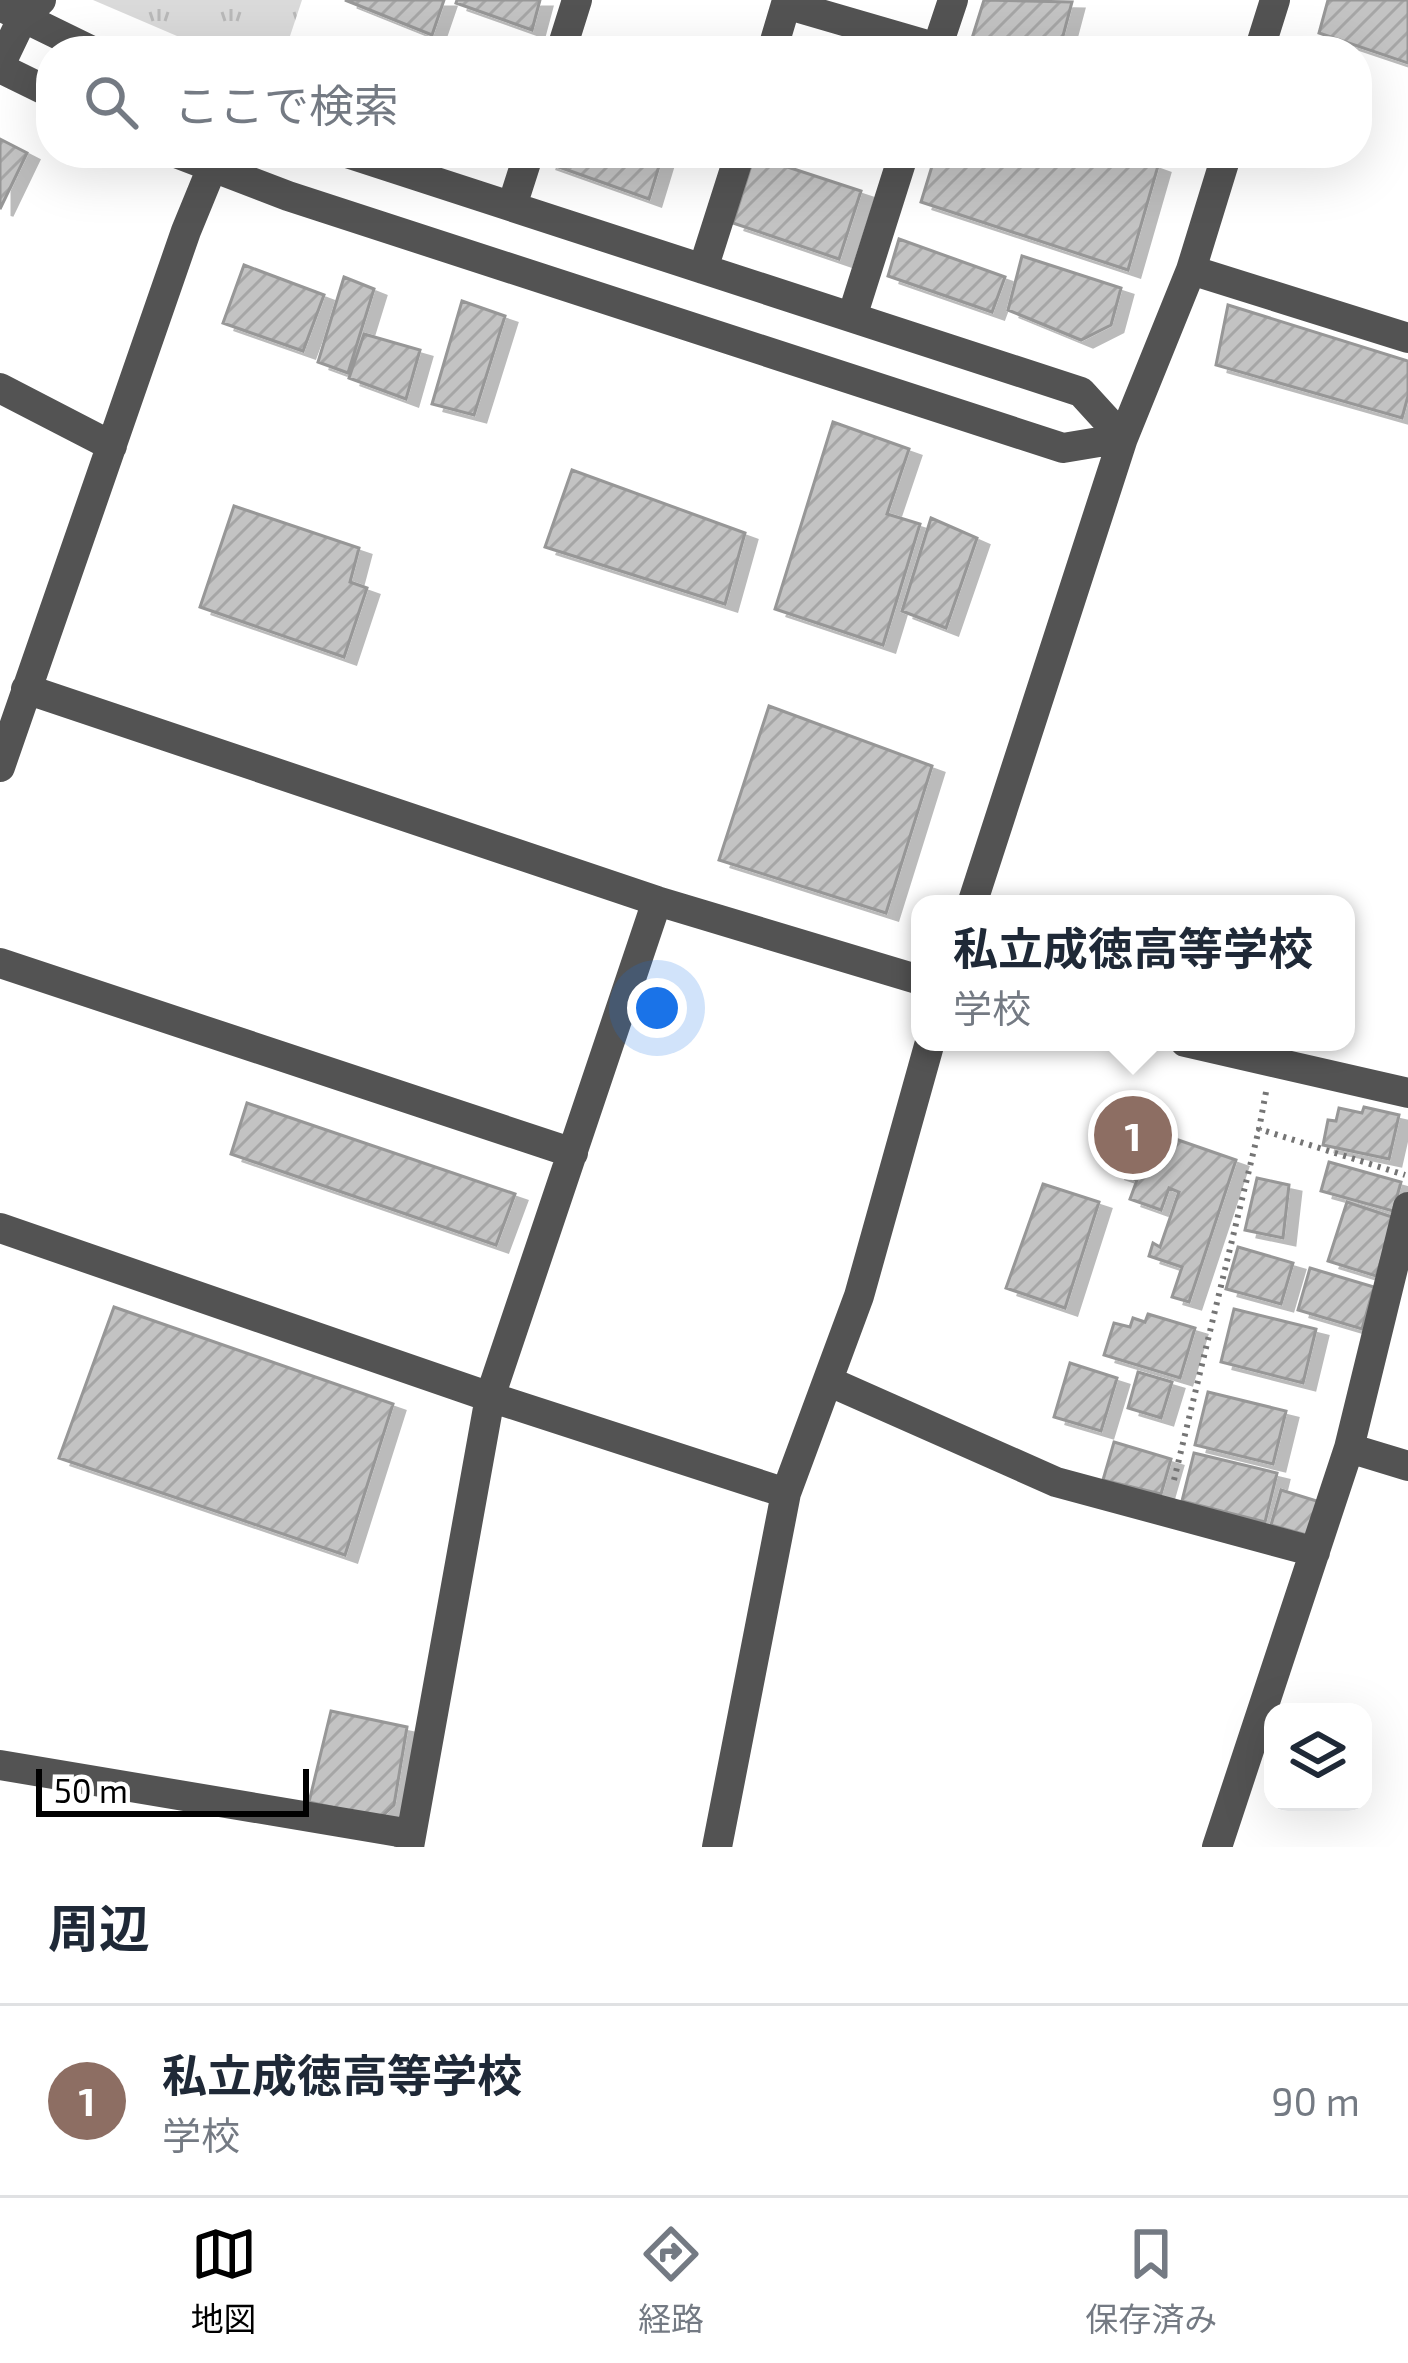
<!DOCTYPE html>
<html lang="ja">
<meta charset="utf-8">
<style>
body{margin:0;font-family:"Exo 2","Noto Sans JP",sans-serif;background:#f2f2f3;color:#1f2937}
.controls{position:absolute;right:36px;bottom:36px;display:grid;overflow:hidden;border-radius:24px;box-shadow:0 12px 48px #0002}
.controls button{width:108px;height:108px;display:grid;place-items:center;padding:0;border:0;border-bottom:3px solid #e0e1e3;background:#fff;color:#1f2937;font:60px sans-serif}
.scale{position:absolute;left:36px;bottom:30px;width:273px;box-sizing:border-box;padding-left:12px;border:6px solid #000;border-top:0;font-size:33px;line-height:42px;white-space:nowrap;color:#000;-webkit-text-stroke:9px #fff;paint-order:stroke}
.you{position:absolute;left:657px;top:1008px;width:42px;height:42px;margin:-30px;border:9px solid #fff;border-radius:50%;background:#1a73e8;box-shadow:0 0 0 18px #1a73e833}
.badge{display:grid;place-items:center;width:78px;height:78px;border-radius:50%;background:#000;color:#fff;font-size:39px;font-weight:700}
.pin{position:absolute;translate:-50% -50%;border:6px solid #fff;box-shadow:0 3px 12px #0006}
.popup{position:absolute;left:911px;top:895px;width:444px;height:156px;box-sizing:border-box;display:grid;place-content:center;border-radius:24px;background:#fff;filter:drop-shadow(0 3px 9px #0005);font-size:39px;white-space:nowrap;color:#747a83}
.popup b{font-size:45px;color:#1f2937}
.popup::after{content:'';position:absolute;left:50%;top:100%;margin-left:-24px;border:24px solid transparent;border-top-color:#fff}
.list{margin:0;padding:0;list-style:none}
h2{display:flex;justify-content:space-between;align-items:center;height:156px;margin:0;padding:0 48px;font-size:51px}
h2 small{font-size:39px;font-weight:400;color:#747a83}
.list li{display:grid;grid-template-columns:78px 1fr auto;gap:36px;align-items:center;box-sizing:border-box;height:192px;padding:0 48px;border-top:3px solid #e0e1e3}
.list b{display:block;font-size:45px;white-space:nowrap}
.list p{margin:0;font-size:39px;white-space:nowrap;color:#747a83}
.list em{font-size:39px;font-style:normal;color:#747a83}
.icon{flex:none;width:66px;height:66px;fill:none;stroke:currentColor;stroke-width:2;stroke-linecap:round;stroke-linejoin:round}
.map{position:relative;flex:none;width:1408px;height:1847px;overflow:hidden}
.search{position:absolute;background:#fff;box-shadow:0 12px 48px #0002;left:36px;right:36px;top:36px;height:132px;display:flex;align-items:center;gap:30px;box-sizing:border-box;padding:0 42px;border-radius:48px;color:#747a83;font-size:45px}
.sheet{height:348px;background:#fff}
nav{display:flex;justify-content:space-around;align-items:center;box-sizing:border-box;height:168px;border-top:3px solid #e0e1e3;background:#fff;font-size:33px;color:#747a83}
nav a{display:grid;justify-items:center;gap:6px}
nav .on{color:#000}
.map>svg:first-child{display:block}
.park{fill:url(#park-tufts)}
.building{fill:url(#building-hatch);stroke:#979797;stroke-width:3;filter:url(#shadow)}
.lines{fill:none;stroke-linecap:round;stroke-linejoin:round}
.path{stroke:#757575;stroke-width:6;stroke-dasharray:3 6;stroke-linecap:butt}
.minor{stroke:#535353;stroke-width:30}
</style>
<div class="map">
<svg width="1408" height="1847" viewBox="0 0 1408 1847">
<defs>
<pattern id="park-tufts" width="24" height="20" patternUnits="userSpaceOnUse" patternTransform="scale(3)"><rect width="24" height="20" fill="#dadada"/><path d="M3 7l-1-3M5 7V3M7 7l1-3M15 17l-1-3M17 17v-4M19 17l1-3" fill="none" stroke="#b9b9b9"/></pattern>
<pattern id="building-hatch" width="6" height="6" patternUnits="userSpaceOnUse" patternTransform="scale(3)"><rect width="6" height="6" fill="#c3c3c3"/><path d="M-1 1l2-2M0 6l6-6M5 7l2-2" fill="none" stroke="#a6a6a6"/></pattern>
<filter id="shadow"><feDropShadow dx="12" dy="7" stdDeviation="0" flood-color="#0004"/></filter>
</defs>
<rect width="100%" height="100%" fill="#fff"/>
<path class="park" d="M93 0H302L285 51H212Z"/>
<path class="building" d="M345 0H444L432 35Z
M457 0H540L532 30 456 3Z
M984 0 1072 2 1059 51H968Z
M1328 0H1408V63L1319 33Z
M0 139 27 153 0 209Z
M548 153H663L649 199 545 162Z
M936 153H1122L1158 166 1128 270 921 202Z
M754 156 861 191 839 259 733 223Z
M899 239 1005 277 992 312 888 276Z
M1022 256 1121 288 1111 325 1081 340 1008 310Z
M244 265 324 295 303 351 223 323Z
M344 277 374 289 348 373 318 362Z
M462 301 505 316 474 415 432 404Z
M1228 305 1408 361V396L1402 418 1216 365Z
M364 334 420 350 406 399 349 378Z
M833 422 909 449 887 514 920 524 883 645 775 609Z
M572 470 745 533 725 604 545 547Z
M234 506 359 548 350 582 367 588 344 657 200 607Z
M931 518 977 538 946 628 902 611Z
M769 706 932 766 886 913 719 860Z
M247 1103 515 1194 496 1245 231 1154Z
M1364 1107 1399 1115 1389 1159 1323 1145 1328 1120 1336 1121 1339 1108 1362 1113Z
M1135 1125 1236 1160 1189 1302 1172 1297 1182 1267 1149 1256 1153 1243 1160 1247 1179 1192 1169 1188 1161 1210 1130 1199 1137 1180 1114 1172Z
M1329 1162 1401 1182 1393 1211 1321 1191Z
M1257 1178 1289 1185 1283 1238 1245 1230Z
M1043 1184 1099 1202 1065 1308 1006 1288Z
M1347 1202 1395 1218 1376 1276 1328 1261Z
M1238 1247 1293 1263 1281 1304 1226 1289Z
M1310 1268 1374 1287 1362 1329 1298 1310Z
M114 1307 393 1404 345 1555 59 1458Z
M1234 1309 1316 1329 1303 1383 1221 1362Z
M1148 1314 1195 1328 1180 1378 1104 1355 1114 1323 1130 1327 1133 1318 1145 1322Z
M1070 1363 1117 1378 1101 1431 1054 1417Z
M1138 1372 1172 1382 1161 1418 1128 1408Z
M1208 1392 1286 1411 1273 1464 1195 1445Z
M1114 1442 1171 1459 1161 1494 1103 1480Z
M1194 1453 1277 1473 1265 1522 1182 1501Z
M1281 1490 1320 1502 1310 1536 1271 1525Z
M331 1711 407 1727 394 1805 380 1818 309 1802Z"/>
<g class="lines">
<path class="path" d="M1266 1092 1259 1129 1405 1175
M1174 1480 1259 1129"/>
<path class="minor" d="M0 6 92 51
M561 51 577 0
M772 51 786 4 937 48
M936 51 953 0
M1259 51 1275 0
M0 65 23 17 41 0
M0 68 51 93
M176 153 288 196 1063 448 1123 438
M347 153 1081 392 1123 438
M512 206 529 153
M703 269 740 153
M1191 270 1408 338
M852 317 904 153
M0 388 112 446
M26 689 657 901 920 980
M0 767 186 231 218 153
M972 904 1123 438 1191 270 1227 153
M0 963 573 1153
M1185 1042 1408 1093
M0 1228 490 1397 786 1493
M828 1381 1056 1482 1315 1552
M1349 1448 1408 1466
M0 1765 411 1834
M409 1847 490 1397 657 901
M717 1847 786 1493 859 1296 930 1042
M1217 1847 1349 1448 1408 1207"/>
</g>
</svg>
<div class="controls">
<button><svg class="icon" aria-label="layers" viewBox="0 0 24 24"><path d="M12 4l9 5-9 5-9-5zM3 14l9 5 9-5"/></svg></button>
</div>
<div class="scale">50 m</div>
<div class="you"></div>
<div class="pin badge" style="left:1133px;top:1135px;background:#8d6e63">1</div>
<div class="popup"><b>私立成徳高等学校</b>学校</div>
<div class="search"><svg class="icon" aria-label="search" viewBox="0 0 24 24"><circle cx="10" cy="10" r="6"/><path d="M15 15l6 6"/></svg>ここで検索</div>
</div>
<section class="sheet">
<h2>周辺<small></small></h2>
<ul class="list">
<li><span class="badge" style="background:#8d6e63">1</span><div><b>私立成徳高等学校</b><p>学校</p></div><em>90 m</em></li>
</ul>
</section>
<nav>
<a class="on"><svg class="icon" aria-label="map" viewBox="0 0 24 24"><path d="M3 6l6-2 6 2 6-2v14l-6 2-6-2-6 2zM9 4v14M15 6v14"/></svg>地図</a>
<a><svg class="icon" aria-label="directions" viewBox="0 0 24 24"><path d="M12 3l9 9-9 9-9-9zM9 14v-3h6M13 9l2 2-2 2"/></svg>経路</a>
<a><svg class="icon" aria-label="saved" viewBox="0 0 24 24"><path d="M7 4h10v16l-5-4-5 4z"/></svg>保存済み</a>
</nav>
